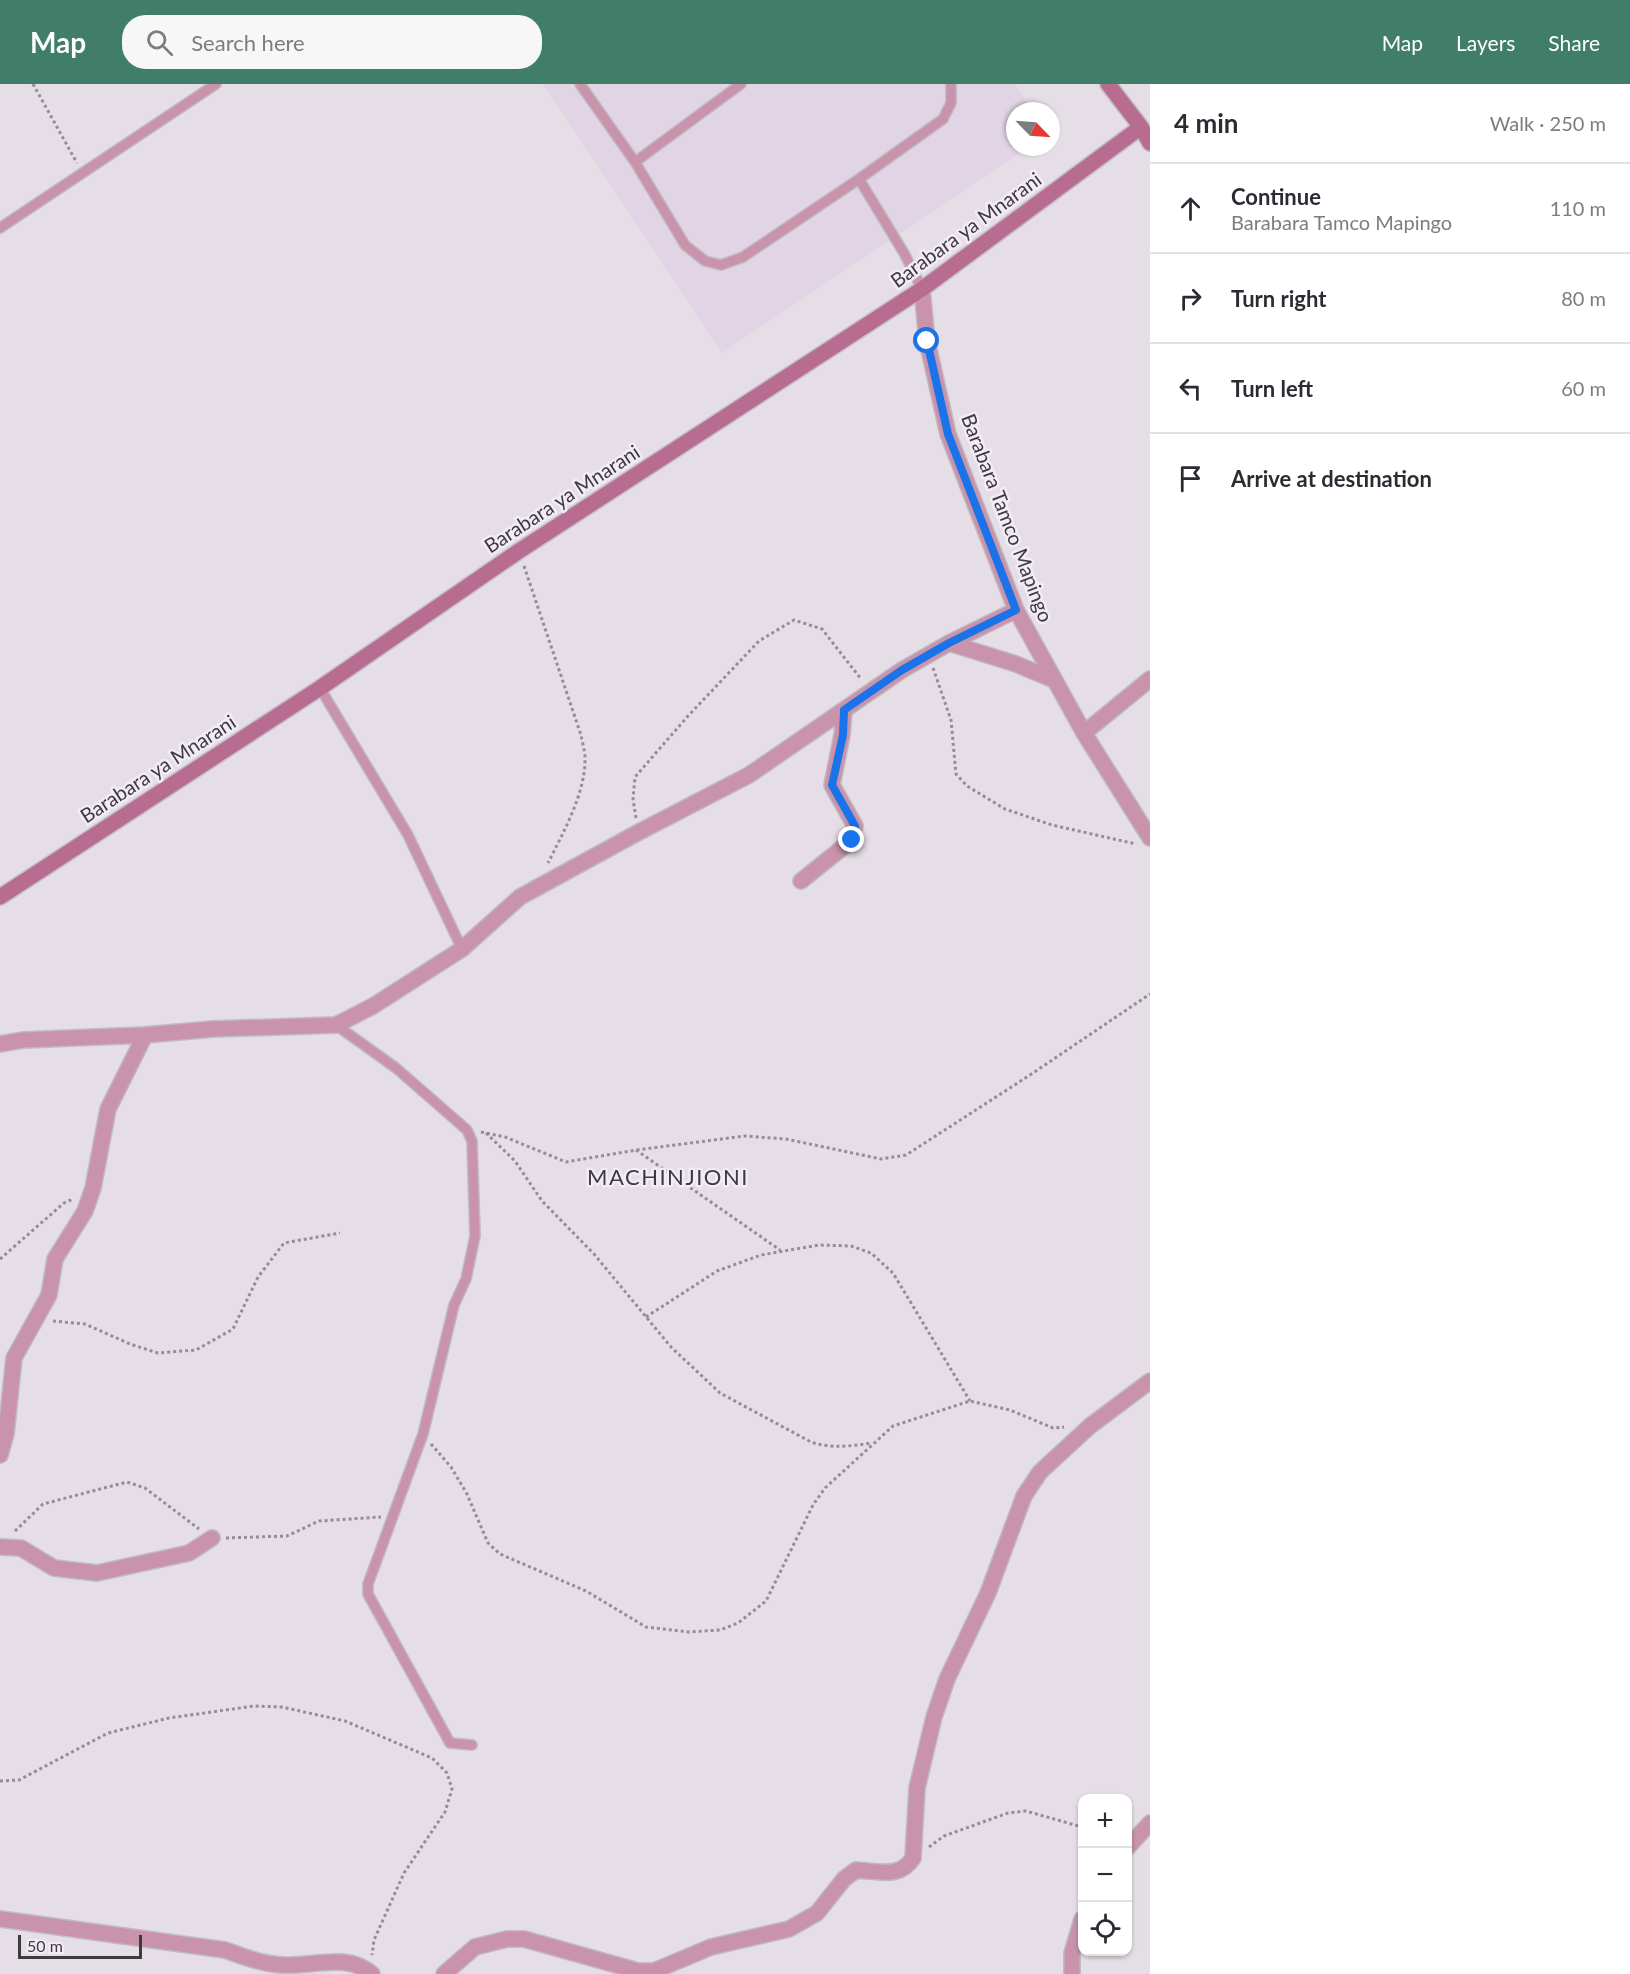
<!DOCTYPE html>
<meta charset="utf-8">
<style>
body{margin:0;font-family:Lato,sans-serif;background:#f7f7f7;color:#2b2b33}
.controls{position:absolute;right:18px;bottom:18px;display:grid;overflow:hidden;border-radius:12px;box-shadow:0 2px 4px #0004}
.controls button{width:54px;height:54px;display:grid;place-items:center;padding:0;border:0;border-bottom:2px solid #e1e1e2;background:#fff;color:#2b2b33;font:30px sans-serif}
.compass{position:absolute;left:1006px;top:18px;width:54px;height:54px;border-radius:50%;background:#fff;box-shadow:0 2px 4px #0004;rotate:115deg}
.scale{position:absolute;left:18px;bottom:15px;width:124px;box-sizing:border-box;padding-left:6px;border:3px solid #3e3b3f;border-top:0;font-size:16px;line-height:21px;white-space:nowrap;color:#3e3b3f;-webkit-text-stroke:4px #f3ebf5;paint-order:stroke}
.stop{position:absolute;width:18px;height:18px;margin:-14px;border:4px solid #1a73e8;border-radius:50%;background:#fff}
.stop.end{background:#1a73e8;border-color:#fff;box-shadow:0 2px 6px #0008}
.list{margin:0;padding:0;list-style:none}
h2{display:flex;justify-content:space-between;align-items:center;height:78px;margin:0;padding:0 24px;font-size:26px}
h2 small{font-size:20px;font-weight:400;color:#7c7c81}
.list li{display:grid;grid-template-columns:39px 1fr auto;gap:18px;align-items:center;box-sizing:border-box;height:90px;padding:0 24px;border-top:2px solid #e1e1e2}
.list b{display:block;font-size:22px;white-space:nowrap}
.list p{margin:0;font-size:20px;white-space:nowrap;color:#7c7c81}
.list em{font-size:20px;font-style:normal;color:#7c7c81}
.icon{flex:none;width:33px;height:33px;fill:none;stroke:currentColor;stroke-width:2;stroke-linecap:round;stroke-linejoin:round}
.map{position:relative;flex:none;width:1150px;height:1890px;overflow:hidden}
header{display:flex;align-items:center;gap:36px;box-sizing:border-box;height:84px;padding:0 30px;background:#407e6a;color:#fff}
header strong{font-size:28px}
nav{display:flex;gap:33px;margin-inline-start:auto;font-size:21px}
.search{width:420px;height:54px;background:#f7f7f7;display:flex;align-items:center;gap:15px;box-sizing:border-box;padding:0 21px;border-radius:24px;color:#7c7c81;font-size:22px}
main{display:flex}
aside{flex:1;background:#fff}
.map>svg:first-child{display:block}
.built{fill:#e1d4e4}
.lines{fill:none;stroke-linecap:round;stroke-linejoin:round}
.lane-casing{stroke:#c1bac2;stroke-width:12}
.street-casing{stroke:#c1bac2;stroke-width:18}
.secondary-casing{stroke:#c1bac2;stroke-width:18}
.path{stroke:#938d94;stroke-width:3;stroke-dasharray:3 3;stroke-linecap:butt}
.lane{stroke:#c893ab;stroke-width:9}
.street{stroke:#c893ab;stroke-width:15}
.secondary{stroke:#b76c90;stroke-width:15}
.route{stroke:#1a73e8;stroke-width:8}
.labels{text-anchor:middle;stroke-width:5;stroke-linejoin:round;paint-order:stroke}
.street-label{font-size:20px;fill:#3e3b3f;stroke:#f3ebf5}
.quarter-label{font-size:22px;letter-spacing:1.5px;fill:#3e3b3f;stroke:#f3ebf5}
</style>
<header>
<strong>Map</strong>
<div class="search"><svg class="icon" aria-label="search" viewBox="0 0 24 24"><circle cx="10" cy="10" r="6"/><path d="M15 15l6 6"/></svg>Search here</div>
<nav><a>Map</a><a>Layers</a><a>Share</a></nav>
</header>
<main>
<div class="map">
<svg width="1150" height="1890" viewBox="0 0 1150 1890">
<rect width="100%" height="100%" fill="#e6dee7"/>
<path class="built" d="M543 0H1015L1032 27H1015V63H1029L722 269Z"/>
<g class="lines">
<defs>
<path id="lane" d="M580 0 635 78 685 161 705 177 721 181 743 173 859 95 943 35 951 19V0
M635 78 741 0
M859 95 904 169 922 205
M0 144 216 0
M320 604 408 751 462 865
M336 941 396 984 467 1046 472 1057 475 1152 466 1195 454 1221 423 1350 368 1500V1510L450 1659 472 1661"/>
<path id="street" d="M922 205 927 257 948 350 1016 526 1084 649 1150 754
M949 559 1016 580 1054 596
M1084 649 1150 595
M801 797 852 756 855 742 832 701 842 651 844 626
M0 960 23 956 145 951 213 945 336 941 373 922 462 865 520 813 639 748 749 691 902 586 949 559 1016 526
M0 1371 6 1350 14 1274 49 1211 55 1175 85 1127 93 1104 108 1025 145 951
M0 1463 21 1464 54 1484 97 1489 189 1469 212 1454
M1128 1763 1150 1739
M0 1835 225 1866C244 1873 262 1880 283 1881 314 1883 346 1868 372 1890
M444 1890 475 1863 507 1855H524L638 1887H654L711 1863 789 1845 817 1829 844 1795 856 1786C878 1787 900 1795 913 1774L917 1704 934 1633 947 1595 988 1509 1024 1412 1040 1388 1090 1342 1150 1297
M1072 1890V1869L1082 1835"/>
<path id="secondary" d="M1108 0 1141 43 1150 59
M0 813 320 604 519 467 922 205 1141 43"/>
</defs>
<use href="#lane" class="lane-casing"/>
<use href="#street" class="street-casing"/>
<use href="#secondary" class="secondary-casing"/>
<path class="path" d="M33 0 77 79
M524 482 581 651C582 658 585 666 585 674 586 708 563 749 548 779
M933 584 951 636 956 690 967 702 1005 725 1052 741 1136 760
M636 734 633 715 635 693 688 632 759 557 794 536 822 545 861 595
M481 1048 505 1053 566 1078 636 1066 745 1052 786 1055 881 1075 906 1071 1030 991 1150 910
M486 1049 515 1077 542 1117 594 1170 671 1263 720 1309 811 1358C831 1365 851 1362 872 1359
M636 1066 780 1166
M0 1175 64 1119 73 1115
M646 1233 717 1187 761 1171 819 1161 851 1162 871 1169 893 1189 970 1317
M53 1237 85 1240 130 1260 158 1269 196 1266 233 1245 258 1193 284 1159 340 1149
M431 1360 451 1383 467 1410 488 1459 500 1470 586 1507 646 1543 689 1548 720 1546 738 1539 766 1517 813 1421 825 1404 893 1342 970 1317 1010 1326 1053 1344 1064 1343
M15 1447 43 1420 127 1398 145 1404 199 1445
M226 1454 287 1452 319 1437 381 1433
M0 1697 19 1696 108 1649 169 1634 254 1622 282 1623 345 1637 432 1674 447 1689 452 1705 445 1728 404 1789 374 1856 372 1871
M929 1763 944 1752 1008 1729 1026 1727 1082 1743"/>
<use href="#lane" class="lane"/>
<use href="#street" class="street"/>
<use href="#secondary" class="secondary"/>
</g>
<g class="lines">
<path class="route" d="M852 756 855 742 832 701 843 651 844 626 902 586 949 559 1016 526 948 350 927 257"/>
</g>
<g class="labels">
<g class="street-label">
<text transform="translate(966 146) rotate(-36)" y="7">Barabara ya Mnarani</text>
<text transform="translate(562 415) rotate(-33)" y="7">Barabara ya Mnarani</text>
<text transform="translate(1007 434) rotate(69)" y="7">Barabara Tamco Mapingo</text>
<text transform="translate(158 685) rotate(-33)" y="7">Barabara ya Mnarani</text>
</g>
<g class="quarter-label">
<text x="668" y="1101">MACHINJIONI</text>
</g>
</g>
</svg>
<div class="controls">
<button>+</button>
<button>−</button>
<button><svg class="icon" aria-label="locate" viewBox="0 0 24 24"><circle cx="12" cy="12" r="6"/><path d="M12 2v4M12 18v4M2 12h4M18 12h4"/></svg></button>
</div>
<svg class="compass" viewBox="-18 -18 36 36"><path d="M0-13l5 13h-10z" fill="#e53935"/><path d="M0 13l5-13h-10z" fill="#7c7c81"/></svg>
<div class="scale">50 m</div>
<div class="stop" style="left:927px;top:257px"></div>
<div class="stop end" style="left:852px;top:756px"></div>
</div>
<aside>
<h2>4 min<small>Walk · 250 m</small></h2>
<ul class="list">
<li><svg class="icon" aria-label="ahead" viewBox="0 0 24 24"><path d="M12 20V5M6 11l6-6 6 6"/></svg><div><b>Continue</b><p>Barabara Tamco Mapingo</p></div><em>110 m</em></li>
<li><svg class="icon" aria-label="right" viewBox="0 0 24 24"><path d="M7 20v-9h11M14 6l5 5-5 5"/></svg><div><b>Turn right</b></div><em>80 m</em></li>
<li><svg class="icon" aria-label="left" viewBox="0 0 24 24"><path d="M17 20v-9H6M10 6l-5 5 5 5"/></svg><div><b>Turn left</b></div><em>60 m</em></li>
<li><svg class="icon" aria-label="arrive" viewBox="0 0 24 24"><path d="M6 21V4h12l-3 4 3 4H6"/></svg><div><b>Arrive at destination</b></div></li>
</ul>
</aside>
</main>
